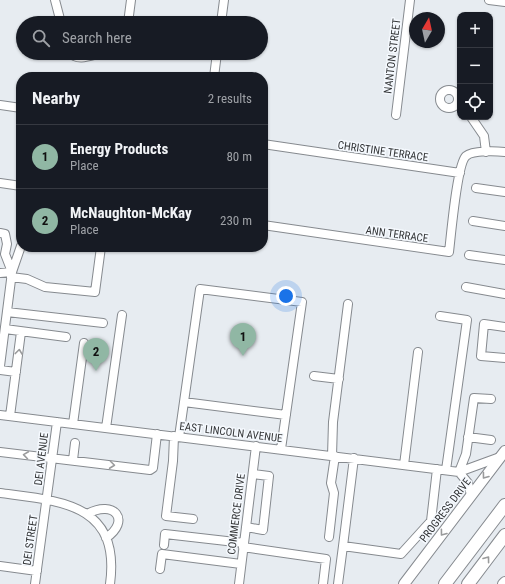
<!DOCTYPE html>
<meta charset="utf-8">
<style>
body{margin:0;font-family:"Roboto Condensed",sans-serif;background:#242831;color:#f1f3f6}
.controls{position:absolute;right:12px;top:12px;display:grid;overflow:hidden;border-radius:8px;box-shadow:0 1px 3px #0004}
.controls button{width:36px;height:36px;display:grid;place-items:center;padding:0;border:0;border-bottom:1px solid #363941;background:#171b24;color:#f1f3f6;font:20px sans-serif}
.compass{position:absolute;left:409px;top:12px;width:36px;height:36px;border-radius:50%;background:#171b24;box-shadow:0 1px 3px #0004;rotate:9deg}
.you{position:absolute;left:286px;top:296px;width:14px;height:14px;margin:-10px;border:3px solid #fff;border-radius:50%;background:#1a73e8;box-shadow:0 0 0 6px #1a73e833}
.badge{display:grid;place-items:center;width:26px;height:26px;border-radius:50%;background:#90b7a4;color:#111;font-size:13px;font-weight:700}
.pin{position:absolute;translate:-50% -33px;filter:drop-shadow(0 1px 2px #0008)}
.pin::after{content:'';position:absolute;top:21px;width:14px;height:12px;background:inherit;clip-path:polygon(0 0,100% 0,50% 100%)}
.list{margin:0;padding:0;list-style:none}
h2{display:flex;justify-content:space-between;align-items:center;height:52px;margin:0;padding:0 16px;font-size:17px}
h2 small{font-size:13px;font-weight:400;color:#9ea1a6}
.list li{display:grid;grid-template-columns:26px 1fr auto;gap:12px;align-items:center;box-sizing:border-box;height:64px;padding:0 16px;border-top:1px solid #363941}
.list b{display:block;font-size:15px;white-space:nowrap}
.list p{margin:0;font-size:13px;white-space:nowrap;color:#9ea1a6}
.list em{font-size:13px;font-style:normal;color:#9ea1a6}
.icon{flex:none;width:22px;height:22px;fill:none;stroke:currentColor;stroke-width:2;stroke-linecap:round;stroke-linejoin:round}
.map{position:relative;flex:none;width:505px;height:584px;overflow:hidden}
.search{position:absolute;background:#171b24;box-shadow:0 1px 3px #0004;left:16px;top:16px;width:252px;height:44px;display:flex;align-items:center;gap:10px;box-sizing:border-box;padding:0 14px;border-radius:22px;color:#9ea1a6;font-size:15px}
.panel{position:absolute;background:#171b24;box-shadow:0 1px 3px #0004;left:16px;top:72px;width:252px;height:180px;border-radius:16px}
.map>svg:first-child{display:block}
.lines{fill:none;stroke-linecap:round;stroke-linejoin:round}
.minor-casing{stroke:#868a8f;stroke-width:10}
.major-casing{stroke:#868a8f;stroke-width:12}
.highway-casing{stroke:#868a8f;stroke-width:14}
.minor{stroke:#fff;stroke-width:8}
.major{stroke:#fff;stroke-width:10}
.highway{stroke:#fff;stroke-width:12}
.oneway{stroke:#9a9b9c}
.labels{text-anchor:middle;stroke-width:3;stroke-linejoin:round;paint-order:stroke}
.street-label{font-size:11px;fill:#353739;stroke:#f5f9fe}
</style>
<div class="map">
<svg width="505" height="584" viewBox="0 0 505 584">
<rect width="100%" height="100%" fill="#e7ecf1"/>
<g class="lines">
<defs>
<path id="minor" d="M55 0 61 23
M489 0 505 2
M128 23 131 0
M221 23 224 0
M70 53C78 62 92 55 102 53
M214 77 217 53
M440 99a9 9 0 1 1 18 0a9 9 0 1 1-18 0Z
M0 105 21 108
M396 115 410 0
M471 117 484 136 486 152
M263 144 460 173
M0 183 21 186
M476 188 505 192
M473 221 505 226
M263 225 449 252C451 236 457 164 466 156 473 150 496 151 505 152
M0 233 5 234 7 244 5 254 12 272
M469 255 505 260
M0 273 12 272
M11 277 27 279 45 287 95 292 101 247
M466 287 505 294
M7 312 103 323
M440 316 467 320 446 470
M505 327 484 324 481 356 505 358
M5 329 66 337
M0 366 12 272 21 246
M0 370 16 372
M314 376 339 379
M184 402 286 415
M0 415 459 472 500 457
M10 416 21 332
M73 424 84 343
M106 428 122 315
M174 436 173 461 166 516 193 519
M179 437 200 289 302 302 281 449
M468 437 491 440
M0 452 150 470 153 468 157 434
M332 456 333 422 348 304
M73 460 75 443
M404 465 418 352
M459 472 466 454 474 398 491 399
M459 472 468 483 471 495
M0 493C60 501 121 503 110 584
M87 514C115 499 131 521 106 538
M246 527 263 530 269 476 253 474
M329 537 334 493 331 483 335 456
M164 545 165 534 244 543
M343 546 354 458
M243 547 326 559 323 584
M0 566 37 571
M160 569 162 554 241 564
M35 584 57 422
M239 584 256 446
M338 584 343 546 401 554 431 521 437 469"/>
<path id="major" d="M404 584 505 451
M503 584 505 582"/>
<path id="highway" d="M445 584 505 505
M468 584 505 535"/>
</defs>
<use href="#minor" class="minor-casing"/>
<use href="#major" class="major-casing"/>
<use href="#highway" class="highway-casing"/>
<use href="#minor" class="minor"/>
<use href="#major" class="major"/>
<use href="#highway" class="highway"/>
</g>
<defs><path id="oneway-chevron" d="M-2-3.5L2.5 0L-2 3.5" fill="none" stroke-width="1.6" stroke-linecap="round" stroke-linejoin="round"/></defs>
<g class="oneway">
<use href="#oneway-chevron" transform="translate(19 352) rotate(-83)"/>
<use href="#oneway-chevron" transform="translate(26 455) rotate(-172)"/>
<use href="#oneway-chevron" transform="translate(112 465) rotate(7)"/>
<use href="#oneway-chevron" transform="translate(485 476) rotate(127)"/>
<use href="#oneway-chevron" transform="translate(443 533) rotate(127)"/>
<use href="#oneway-chevron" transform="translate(487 559) rotate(-53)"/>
</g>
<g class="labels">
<g class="street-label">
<text transform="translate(392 56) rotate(-83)" y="4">NANTON STREET</text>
<text transform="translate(383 151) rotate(8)" y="4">CHRISTINE TERRACE</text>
<text transform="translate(397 234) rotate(8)" y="4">ANN TERRACE</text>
<text transform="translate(231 432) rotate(7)" y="4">EAST LINCOLN AVENUE</text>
<text transform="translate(41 459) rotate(-83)" y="4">DEI AVENUE</text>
<text transform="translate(445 510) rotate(-53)" y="4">PROGRESS DRIVE</text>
<text transform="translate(236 514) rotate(-83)" y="4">COMMERCE DRIVE</text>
<text transform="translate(30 540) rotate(-82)" y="4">DEI STREET</text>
</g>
</g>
</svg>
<div class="controls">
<button>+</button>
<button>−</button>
<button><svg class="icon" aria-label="locate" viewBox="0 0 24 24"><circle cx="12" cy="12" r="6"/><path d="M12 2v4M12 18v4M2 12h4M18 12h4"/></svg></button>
</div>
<svg class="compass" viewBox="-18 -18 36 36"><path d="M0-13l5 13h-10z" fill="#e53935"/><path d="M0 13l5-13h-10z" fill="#9ea1a6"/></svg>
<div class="you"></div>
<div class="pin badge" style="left:243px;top:356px">1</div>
<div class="pin badge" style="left:96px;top:371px">2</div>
<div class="search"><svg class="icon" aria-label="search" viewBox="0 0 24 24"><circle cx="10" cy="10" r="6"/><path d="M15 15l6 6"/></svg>Search here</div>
<section class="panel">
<h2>Nearby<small>2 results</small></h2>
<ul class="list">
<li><span class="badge">1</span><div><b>Energy Products</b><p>Place</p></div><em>80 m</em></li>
<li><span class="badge">2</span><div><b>McNaughton-McKay</b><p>Place</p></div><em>230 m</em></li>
</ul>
</section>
</div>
